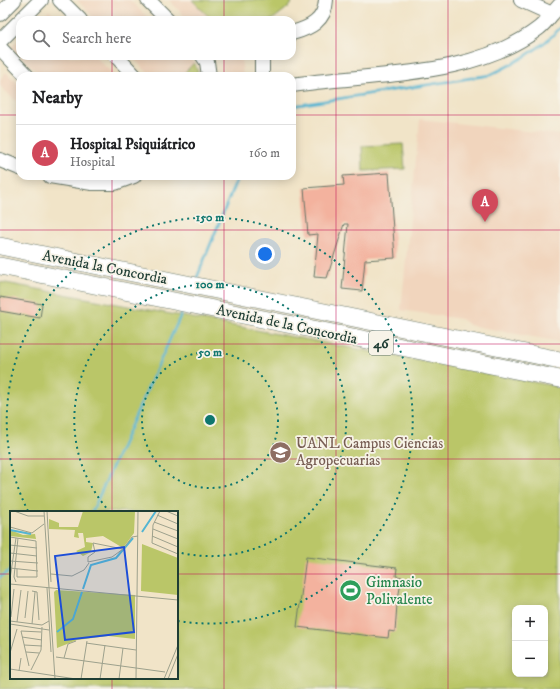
<!DOCTYPE html>
<meta charset="utf-8">
<style>
body{margin:0;font-family:"IM FELL DW Pica",serif;background:#f6f6f6;color:#202124}
.controls{position:absolute;right:12px;bottom:12px;display:grid;overflow:hidden;border-radius:8px;box-shadow:0 2px 10px #0003}
.controls button{width:36px;height:36px;display:grid;place-items:center;padding:0;border:0;border-bottom:1px solid #e0e0e0;background:#fff;color:#202124;font:20px sans-serif}
.you{position:absolute;left:265px;top:254px;width:14px;height:14px;margin:-10px;border:3px solid #fff;border-radius:50%;background:#1a73e8;box-shadow:0 0 0 6px #1a73e833}
.badge{display:grid;place-items:center;width:26px;height:26px;border-radius:50%;background:#d1495b;color:#fff;font-size:13px;font-weight:700}
.pin{position:absolute;translate:-50% -33px;filter:drop-shadow(0 1px 2px #0008)}
.pin::after{content:'';position:absolute;top:21px;width:14px;height:12px;background:inherit;clip-path:polygon(0 0,100% 0,50% 100%)}
.list{margin:0;padding:0;list-style:none}
h2{display:flex;justify-content:space-between;align-items:center;height:52px;margin:0;padding:0 16px;font-size:17px}
h2 small{font-size:13px;font-weight:400;color:#757577}
.list li{display:grid;grid-template-columns:26px 1fr auto;gap:12px;align-items:center;box-sizing:border-box;height:56px;padding:0 16px;border-top:1px solid #e0e0e0}
.list b{display:block;font-size:15px;white-space:nowrap}
.list p{margin:0;font-size:13px;white-space:nowrap;color:#757577}
.list em{font-size:13px;font-style:normal;color:#757577}
.icon{flex:none;width:22px;height:22px;fill:none;stroke:currentColor;stroke-width:2;stroke-linecap:round;stroke-linejoin:round}
.map{position:relative;flex:none;width:560px;height:689px;overflow:hidden}
.search{position:absolute;background:#fff;box-shadow:0 2px 10px #0003;left:16px;top:16px;width:280px;height:44px;display:flex;align-items:center;gap:10px;box-sizing:border-box;padding:0 14px;border-radius:12px;color:#757577;font-size:15px}
.panel{position:absolute;background:#fff;box-shadow:0 2px 10px #0003;left:16px;top:72px;width:280px;height:108px;border-radius:12px}
.map>svg:first-child{display:block}
.built{fill:#f1d5bd}
.green{fill:#bac668;stroke:#6c824e;fill-rule:evenodd}
.lines{fill:none;stroke-linecap:round;stroke-linejoin:round}
.stream{stroke:#54b5d2;stroke-width:2.5}
.building{fill:#f3b29e}
.minor-casing{stroke:#687768;stroke-width:16}
.major-casing{stroke:#687768;stroke-width:18}
.minor{stroke:#fff;stroke-width:14}
.major{stroke:#fff;stroke-width:17}
.grid{fill:none;stroke:#c2185b;stroke-width:1;stroke-opacity:0.55}
.ring{fill:none;stroke:#0f766e;stroke-width:2;stroke-dasharray:2 4}
.labels{text-anchor:middle;stroke-width:3.5;stroke-linejoin:round;paint-order:stroke}
.shield{fill:#f7f3e8;stroke:#60746a;stroke-width:1}
.shield-label{font-size:14px;font-weight:bold;fill:#1f3d34}
.street-label{font-size:15px;fill:#1f3d34;stroke:#f7f3e8}
.education-label{font-size:15px;fill:#785e54;stroke:#f7f3e8;text-anchor:start}
.leisure-label{font-size:15px;fill:#27864d;stroke:#f7f3e8;text-anchor:start}
.inset-river{fill:none;stroke:#54b5d2;stroke-width:2}
.inset-road{fill:none;stroke:#9da18d;stroke-width:1}
.view{fill:#1d4ed8;fill-opacity:0.15;stroke:#1d4ed8;stroke-width:2}
.inset-edge{fill:none;stroke:#1f3d34;stroke-width:2}
.centre{fill:#0f766e;stroke:#f7f3e8;stroke-width:2}
.ring-label{font-size:12px;text-anchor:middle;font-weight:bold;fill:#0f766e;stroke:#f7f3e8;stroke-width:3.5;stroke-linejoin:round;paint-order:stroke}
</style>
<div class="map">
<svg width="560" height="689" viewBox="0 0 560 689">
<rect width="100%" height="100%" fill="#f7f3e8"/>
<filter id="ink" filterUnits="userSpaceOnUse"><feTurbulence type="fractalNoise" baseFrequency=".025" numOctaves="2"/><feDisplacementMap in="SourceGraphic" scale="8" xChannelSelector="R" yChannelSelector="G"/><feConvolveMatrix kernelMatrix="1 2 1 2 8 2 1 2 1" color-interpolation-filters="sRGB"/></filter>
<filter id="wash" filterUnits="userSpaceOnUse"><feTurbulence type="fractalNoise" baseFrequency=".012" numOctaves="4" result="noise"/><feDisplacementMap in="SourceGraphic" scale="16" xChannelSelector="R" yChannelSelector="G"/><feGaussianBlur stdDeviation="0.9" result="paint"/><feColorMatrix in="noise" values="0 0 0 0 0 0 0 0 0 0 0 0 0 0 0 0 0 1.4 0 .05"/><feComposite in="paint" operator="in"/></filter>
<g filter="url(#wash)">
<rect width="100%" height="100%" fill="#f1e4c8"/>
<path class="built" d="M77 0H130L150 20H96Z
M169 0H192L212 20H188Z
M49 10 60 20H39Z
M20 39V55L12 47Z
M21 56H95L115 76H41Z
M131 56H187L194 63 181 76H151Z
M220 56H241L243 76H223L224 71Z
M6 72 20 86V105L0 86V80Z
M420 119 560 135V342L469 325 461 319 401 310Z"/>
<path class="green" d="M192 0H292L291 5 272 20H212Z
M194 63 197 69 199 76H181Z
M403 144 405 169 363 171 362 146Z
M0 282 560 387V689H0ZM11 512H177V678H11ZM515 608H545V674H515Z"/>
<g class="lines">
<path class="stream" d="M292 106 490 75C515 63 541 49 560 28
M196 280 238 176
M92 512 184 308
M0 577 11 570"/>
</g>
<g id="blocks">
<path class="building" d="M389 173 395 258 365 260 362 291 342 289 348 224H344L327 278 314 277 318 234 308 235 304 188 344 185 343 176Z
M0 297 42 304 40 318 0 311Z
M306 557 397 568 396 576 402 577 397 604 395 632 389 631 388 638 297 627Z"/>
</g>
</g>
<g filter="url(#ink)">
<use href="#blocks" fill-opacity="0" stroke="#687768" stroke-width="1"/>
<g class="lines">
<defs>
<path id="minor" d="M60 0 80 20
M148 0 168 20
M521 0 552 14 560 5
M0 14 14 0
M21 20 41 0
M292 33C310 28 325 21 326 0
M0 41 20 21
M0 48 27 76
M116 56 135 76
M203 56 207 62 209 76
M262 76V56
M292 85C371 73 473 79 539 28 544 24 548 19 552 14
M0 160 20 168
M50 176 92 183H115L134 176"/>
<path id="major" d="M0 246 560 360
M0 266 560 379"/>
</defs>
<use href="#minor" class="minor-casing"/>
<use href="#major" class="major-casing"/>
<use href="#minor" class="minor"/>
<use href="#major" class="major"/>
</g>
</g>
<path class="grid" d="M112 0V20M224 0V20M336 0V689M448 0V689M112 56V76M224 56V76M0 115H20M292 115H560M112 176V512M224 176V689M0 230H560M0 344H560M0 459H560M0 574H11M177 574H560M112 678V689"/>
<g class="ring">
<circle cx="210" cy="420" r="68"/>
<path d="M110 512A136 136 0 1 1 177 552"/>
<path d="M28 511A203 203 0 1 1 178 621"/>
</g>
<defs>
<symbol id="university-disc" viewBox="-11 -11 22 22"><circle r="9.5" fill="#8d6e63" stroke="#f7f3e8"/><path d="M0-5L7-2L0 1L-7-2ZM-4 1L0 2.5L4 1V4Q0 6-4 4Z" fill="#fff"/></symbol>
<symbol id="stadium-disc" viewBox="-11 -11 22 22"><circle r="9.5" fill="#2e9e5b" stroke="#f7f3e8"/><path d="M0-5a6.5 5 0 1 0 0 10a6.5 5 0 1 0 0-10ZM-3.5-1.8h7v3.6h-7Z" fill="#fff"/></symbol>
</defs>
<g fill-rule="evenodd">
<use href="#university-disc" x="268" y="440" width="25" height="25"/>
<use href="#stadium-disc" x="338" y="578" width="25" height="25"/>
</g>
<g class="labels">
<rect class="shield" x="369" y="331" width="24" height="24" rx="3"/>
<g class="shield-label">
<text x="381" y="348">46</text>
</g>
<g class="street-label">
<text transform="translate(105 267) rotate(11)" y="5">Avenida la Concordia</text>
<text transform="translate(287 324) rotate(12)" y="5">Avenida de la Concordia</text>
</g>
<g class="education-label">
<text x="296" y="448">UANL Campus Ciencias<tspan x="296" dy="17">Agropecuarias</tspan></text>
</g>
<g class="leisure-label">
<text x="366" y="587">Gimnasio<tspan x="366" dy="17">Polivalente</tspan></text>
</g>
</g>
<g transform="translate(10 511)">
<rect width="168" height="168" fill="#f1e4c8"/>
<path d="M73 0H125L124 22 113 37 93 25 76 27V31L83 32 81 41 73 45 66 40 75 36 73 22H68L69 27 64 26 65 19 39 18V8L49 12V16H68ZM0 19 13 24 25 23 26 28 0 25ZM132 33 168 47V84L131 80ZM46 79 125 84V128L98 125 67 129 47 137 44 81Z" fill="#bac668"/>
<path class="inset-river" d="M0 19 21 23M132 21 146 0M73 78 81 54 106 47 123 27M47 121 63 108 72 81"/>
<path class="inset-road" d="M4 0 18 5H34M34 0 45 168M37 0 41 71M150 0 143 14 142 32 168 43M156 0 168 5M147 4 168 13M144 11 168 20M0 16 22 22 34 13M143 18 168 28M142 25 168 36M0 26 26 30 27 66H7V58M0 34 27 37M113 38 102 46 78 51V46L85 41 83 32 113 38 122 26 128 25M0 42 27 45M0 50 28 52M0 57 28 60M41 63 62 65 74 59 79 52M0 68 6 27M6 71 4 66 8 27M0 73 168 89M37 77 41 141M22 80 27 81 29 109M1 106 4 78M15 107 18 80M0 110 32 114 39 110M7 111 11 79M0 113 39 119M22 113 25 81M12 126 32 129M76 132 126 139M14 134 32 135M16 141 29 142M0 142 7 118M46 146 155 161M54 147 58 133 66 130M19 155 11 120 31 121M0 158 66 168M21 159 31 139 32 116M9 160 11 147M71 168 77 130M90 168 95 134M109 168 113 137M126 168 128 0M154 168 168 134M158 168 168 143"/>
<path class="view" d="M114 36 124 121 55 129 45 45Z"/>
<rect width="168" height="168" class="inset-edge"/>
</g>
<circle cx="210" cy="420" r="6" class="centre"/>
<g class="ring-label">
<text x="210" y="221">150 m</text>
<text x="210" y="288">100 m</text>
<text x="210" y="356">50 m</text>
</g>
</svg>
<div class="controls">
<button>+</button>
<button>−</button>
</div>
<div class="you"></div>
<div class="pin badge" style="left:485px;top:222px">A</div>
<div class="search"><svg class="icon" aria-label="search" viewBox="0 0 24 24"><circle cx="10" cy="10" r="6"/><path d="M15 15l6 6"/></svg>Search here</div>
<section class="panel">
<h2>Nearby<small></small></h2>
<ul class="list">
<li><span class="badge">A</span><div><b>Hospital Psiquiátrico</b><p>Hospital</p></div><em>160 m</em></li>
</ul>
</section>
</div>
